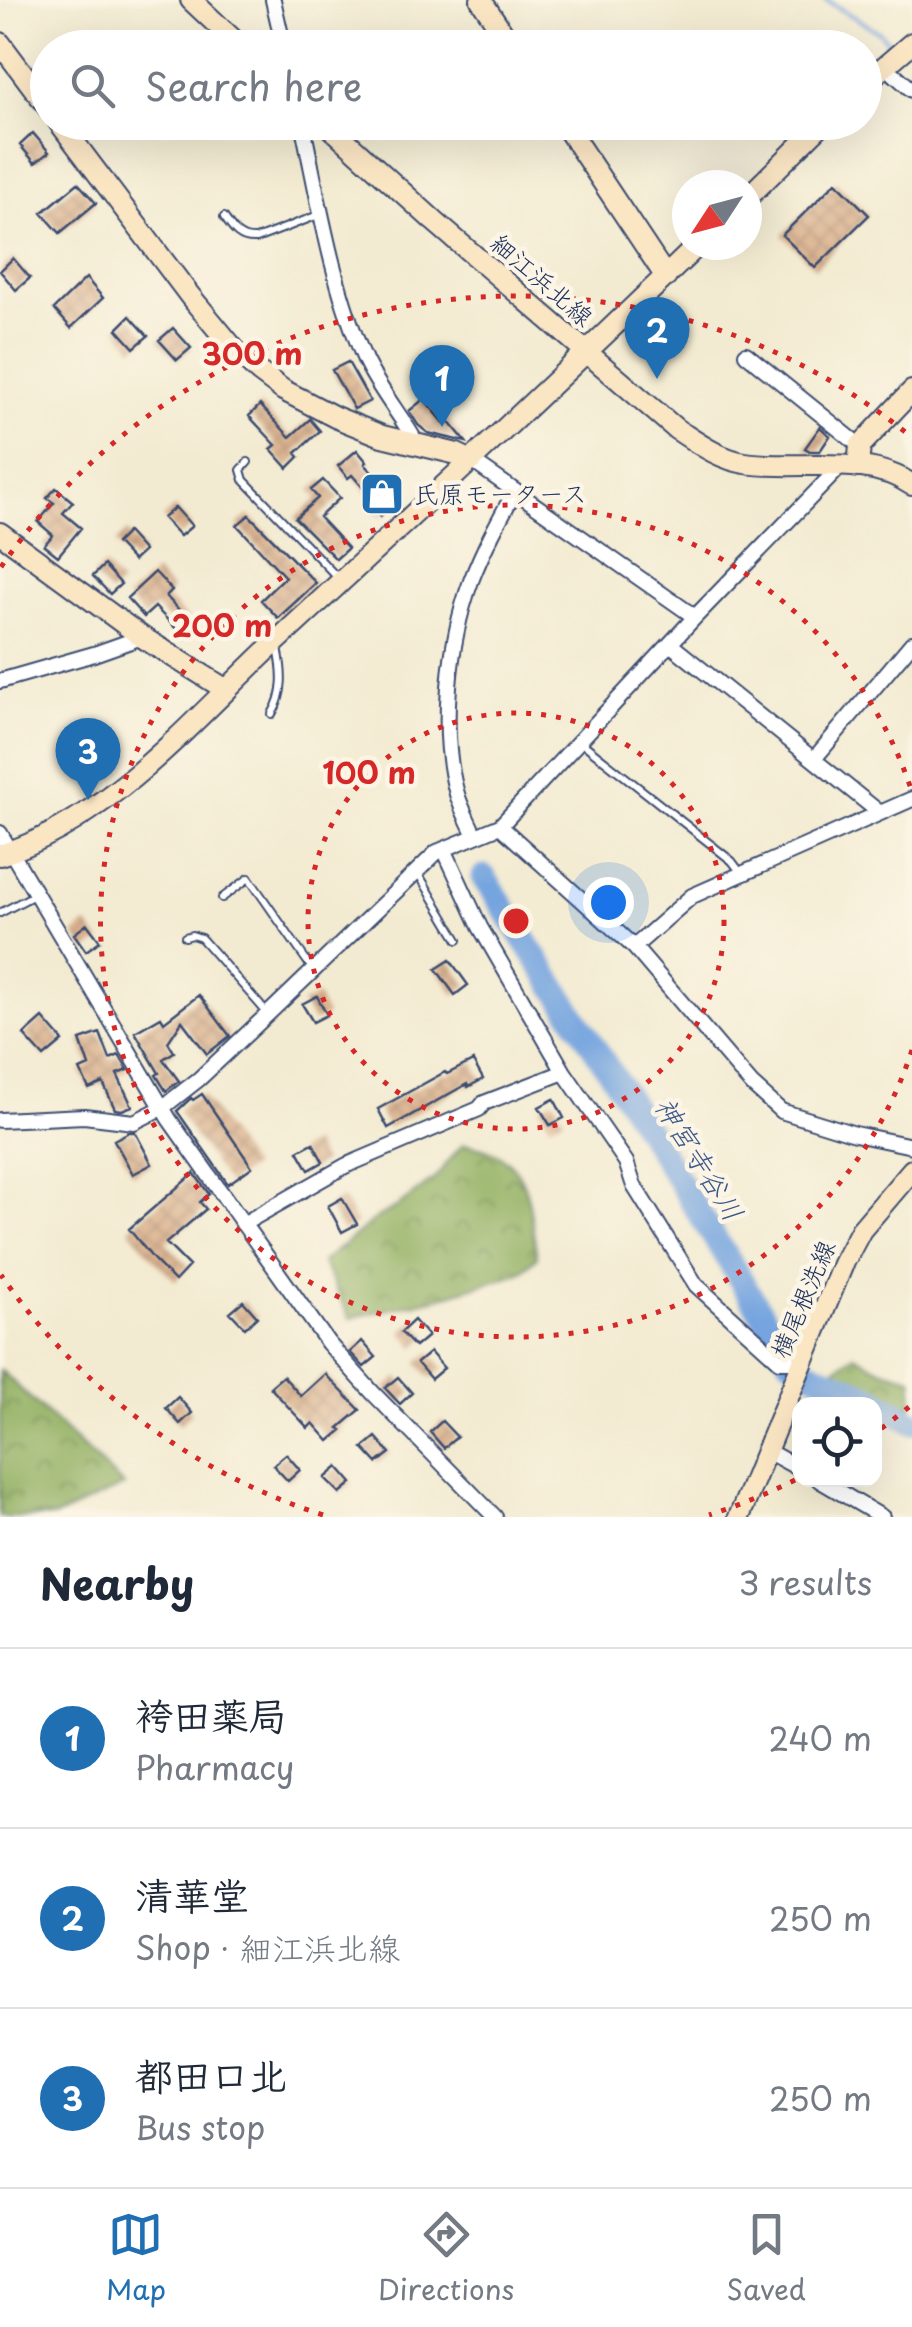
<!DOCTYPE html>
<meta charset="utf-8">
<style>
body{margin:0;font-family:"Playpen Sans","Klee One",sans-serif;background:#f2f2f3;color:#1f2937}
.controls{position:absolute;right:30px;bottom:30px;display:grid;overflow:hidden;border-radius:20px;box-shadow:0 10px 40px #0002}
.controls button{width:90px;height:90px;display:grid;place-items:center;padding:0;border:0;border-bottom:2px solid #e0e1e3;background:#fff;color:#1f2937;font:50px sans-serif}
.compass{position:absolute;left:672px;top:170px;width:90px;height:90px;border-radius:50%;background:#fff;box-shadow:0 10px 40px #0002;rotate:234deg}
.you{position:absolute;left:608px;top:902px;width:35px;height:35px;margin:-25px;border:8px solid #fff;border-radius:50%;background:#1a73e8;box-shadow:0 0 0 15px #1a73e833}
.badge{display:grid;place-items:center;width:65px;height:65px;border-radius:50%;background:#1f6fb2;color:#fff;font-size:32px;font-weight:700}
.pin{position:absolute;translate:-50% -82px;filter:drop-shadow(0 2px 5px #0008)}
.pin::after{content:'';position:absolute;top:52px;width:35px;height:30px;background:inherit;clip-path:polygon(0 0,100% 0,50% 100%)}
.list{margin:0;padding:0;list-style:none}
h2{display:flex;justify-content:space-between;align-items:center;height:130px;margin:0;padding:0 40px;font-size:42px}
h2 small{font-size:32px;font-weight:400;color:#747a83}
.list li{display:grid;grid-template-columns:65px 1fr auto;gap:30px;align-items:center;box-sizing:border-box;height:180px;padding:0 40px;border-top:2px solid #e0e1e3}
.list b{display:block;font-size:38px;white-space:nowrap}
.list p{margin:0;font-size:32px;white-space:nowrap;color:#747a83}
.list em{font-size:32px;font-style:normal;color:#747a83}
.icon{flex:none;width:55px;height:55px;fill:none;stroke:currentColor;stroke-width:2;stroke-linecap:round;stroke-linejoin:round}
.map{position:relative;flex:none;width:912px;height:1517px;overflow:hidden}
.search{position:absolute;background:#fff;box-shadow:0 10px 40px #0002;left:30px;right:30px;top:30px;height:110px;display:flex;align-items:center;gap:25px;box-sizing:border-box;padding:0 35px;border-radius:55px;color:#747a83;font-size:38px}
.sheet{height:670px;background:#fff}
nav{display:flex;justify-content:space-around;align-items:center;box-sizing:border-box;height:140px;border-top:2px solid #e0e1e3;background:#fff;font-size:28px;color:#747a83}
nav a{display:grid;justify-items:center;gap:5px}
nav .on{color:#1f6fb2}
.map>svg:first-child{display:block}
.forest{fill:url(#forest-crowns);stroke:#567060;stroke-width:2.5}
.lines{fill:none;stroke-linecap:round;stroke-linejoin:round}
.stream{stroke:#75a4df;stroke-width:4}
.river{stroke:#75a4df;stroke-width:25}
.building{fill:url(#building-cross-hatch)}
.lane-casing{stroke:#3b4b6f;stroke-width:10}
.street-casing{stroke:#3b4b6f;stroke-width:18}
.secondary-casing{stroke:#3b4b6f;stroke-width:24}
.lane{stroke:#fff;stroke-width:6}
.street{stroke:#fff;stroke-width:14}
.secondary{stroke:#fbe6c4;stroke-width:20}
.ring{fill:none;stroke:#d62828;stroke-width:5;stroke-dasharray:5 10}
.labels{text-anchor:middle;stroke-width:9;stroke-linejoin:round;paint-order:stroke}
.street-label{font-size:25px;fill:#1b2f5e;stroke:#fcf5e5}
.poi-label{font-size:25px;fill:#1b2f5e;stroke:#fcf5e5;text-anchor:start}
.water-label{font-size:28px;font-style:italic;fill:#3a588b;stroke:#fcf5e5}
.centre{fill:#d62828;stroke:#fcf5e5;stroke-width:5}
.ring-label{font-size:30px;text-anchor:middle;font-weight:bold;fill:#d62828;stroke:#fcf5e5;stroke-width:9;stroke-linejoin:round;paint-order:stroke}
</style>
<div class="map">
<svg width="912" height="1517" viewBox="0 0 912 1517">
<defs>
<pattern id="forest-crowns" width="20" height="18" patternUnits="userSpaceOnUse" patternTransform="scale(2.5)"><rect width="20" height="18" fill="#92b062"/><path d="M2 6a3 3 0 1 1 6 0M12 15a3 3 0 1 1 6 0" fill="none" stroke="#769054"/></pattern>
<pattern id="building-cross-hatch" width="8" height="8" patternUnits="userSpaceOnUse" patternTransform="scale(2.5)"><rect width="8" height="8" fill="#dbb38f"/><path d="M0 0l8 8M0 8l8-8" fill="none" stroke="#bb9a7e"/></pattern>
</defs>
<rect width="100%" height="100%" fill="#fcf5e5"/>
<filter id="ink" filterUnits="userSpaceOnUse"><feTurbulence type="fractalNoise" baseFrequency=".01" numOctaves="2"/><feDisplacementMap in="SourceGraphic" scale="20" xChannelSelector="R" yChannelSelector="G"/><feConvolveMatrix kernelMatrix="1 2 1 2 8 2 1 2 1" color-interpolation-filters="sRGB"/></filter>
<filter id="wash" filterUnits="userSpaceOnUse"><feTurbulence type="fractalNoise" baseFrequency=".0048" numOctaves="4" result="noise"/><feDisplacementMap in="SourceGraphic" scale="40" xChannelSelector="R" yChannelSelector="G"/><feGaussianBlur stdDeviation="2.25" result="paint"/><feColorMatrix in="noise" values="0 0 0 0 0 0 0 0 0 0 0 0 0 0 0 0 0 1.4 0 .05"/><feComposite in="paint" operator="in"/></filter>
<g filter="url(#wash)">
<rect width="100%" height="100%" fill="#f3ebd1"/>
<path class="forest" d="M463 1144C534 1153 527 1201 537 1257L520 1273 433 1299 350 1318 322 1262 377 1218 397 1207 434 1179Z
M855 1355 883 1370 912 1378V1428L835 1369Z
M0 1370 124 1486 55 1517H0Z"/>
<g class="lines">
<path class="stream" d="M826 0 879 32 895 49"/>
<path class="river" d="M484 877 627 1098 789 1357 809 1371 870 1397 912 1422"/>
</g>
<g id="blocks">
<path class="building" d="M33 133 49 152 35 163 20 145Z
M836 182 869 215 815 268 782 235Z
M78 183 96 203 60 233 42 213Z
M13 258 30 278 16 290 0 271Z
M86 278 103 298 71 328 54 309Z
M130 316 148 336 134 348 117 329Z
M173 328 191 348 177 360 159 340Z
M348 362 370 401 354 409 332 370Z
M424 399 445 424 448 420 466 442 428 433 418 425 409 411Z
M260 405 290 437 310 419 320 431 296 453 299 457 288 468 271 449 276 445 249 416Z
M820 427 830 436 820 451H810L805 448Z
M357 450 367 462 365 464 381 482 380 484 396 502 380 517 367 502 372 498 352 475 348 478 338 466Z
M323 480 340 498 319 517 348 548 336 559 295 518 318 498 311 490Z
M56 488 73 502 63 513 81 528 58 556 44 545 53 535 38 522 54 503 47 498Z
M175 507 192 526 180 536 163 518Z
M249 515 316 583 278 618 261 600 285 577 237 525Z
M127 532 144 551 133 561 116 543Z
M104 565 121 584 110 594 93 576Z
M155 572 172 590 166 596 197 629 186 639 155 607 144 617 127 598Z
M87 924 100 941 86 951 74 934Z
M450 960 468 985 455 995 436 969Z
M199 995 230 1036 207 1054 182 1021 168 1042 174 1052 163 1059 179 1081 166 1091 156 1075 159 1073 135 1032 161 1017 164 1022Z
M317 996 327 1015 313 1022 302 1004Z
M43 1018 63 1041 44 1057 24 1035Z
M100 1033 110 1059 119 1055 128 1070 117 1074 132 1106 122 1110 115 1109 103 1083 89 1089 80 1070 89 1066 80 1040Z
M473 1061 483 1079 468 1087 467 1084 388 1128 378 1109 445 1072 447 1074Z
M202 1094 252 1167 228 1184 177 1111 191 1098 193 1100Z
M554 1099 564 1118 550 1125 539 1107Z
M129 1132H135L152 1164 133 1174 114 1140Z
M313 1143 323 1162 309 1170 298 1151Z
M194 1173 209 1194 200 1202 206 1209 166 1243 189 1266 175 1281 154 1260 129 1229Z
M342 1198 357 1224 342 1232 328 1206Z
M243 1301 257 1317 245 1328 230 1312Z
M414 1320 428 1336 415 1347 401 1332Z
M362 1341 376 1357 364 1367 350 1352Z
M430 1352 444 1368 431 1379 417 1363Z
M325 1374 360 1410 339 1428 342 1430 329 1441 313 1423 308 1428 270 1387 283 1376 301 1396Z
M398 1377 412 1393 400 1404 385 1388Z
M178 1397 192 1413 180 1424 166 1408Z
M442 1421 457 1437 444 1448 430 1432Z
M376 1437 390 1453 377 1463 363 1448Z
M286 1454 300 1470 288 1481 273 1465Z
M338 1467 352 1483 340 1493 325 1478Z"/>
</g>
</g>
<g filter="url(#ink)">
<use href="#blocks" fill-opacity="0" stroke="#3b4b6f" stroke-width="2.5"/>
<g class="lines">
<defs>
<path id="lane" d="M224 217C233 230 239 240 256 239L321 214
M248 462 241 470 244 480 337 577
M272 714C285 693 283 671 278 648
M581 742 732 861 741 873
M418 873 458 940
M222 898 249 878 313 970
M0 913 36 894
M185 937 192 935 201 938 268 1014"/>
<path id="street" d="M273 0 284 48
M884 65 912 90
M302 122C319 201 332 286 365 360 379 390 401 415 417 444
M746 354 860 446
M472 461 695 617
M670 644 880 813
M0 681 94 654 142 637
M814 759 912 643
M500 826 634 947 752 1085 781 1111 855 1134 912 1146
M0 833 169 1119 328 1343 373 1393 495 1517
M475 836C469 822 461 808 457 794 439 732 449 641 471 581 483 549 499 520 515 491
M444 849 480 927 564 1072 626 1162 634 1186 696 1285 780 1361H804
M634 947 692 896 912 799
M0 1120 84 1116 134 1122 162 1108 199 1079 268 1014 437 852 500 826 695 617 840 467
M243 1224 345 1166 479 1109 484 1103 564 1072
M767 1451 800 1469
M819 1480 882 1517"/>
<path id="secondary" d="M191 0 242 48
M481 0 513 48
M0 43 48 107
M864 84 912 43
M59 122 190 296 234 349 259 372 283 390 335 417 382 436 457 454 472 461
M325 122 434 221 676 429C698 443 719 459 745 463 798 471 866 453 912 485
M563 122 666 277
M747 198 824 122
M858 467 860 446 912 391
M0 533 142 637 225 689
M0 855C110 821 197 715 279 639 420 509 560 378 698 245
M739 1517 843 1264 861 1230 912 1170"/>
</defs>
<use href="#lane" class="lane-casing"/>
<use href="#street" class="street-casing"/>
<use href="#secondary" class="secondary-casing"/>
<use href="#lane" class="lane"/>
<use href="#street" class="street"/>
<use href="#secondary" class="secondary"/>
</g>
</g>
<g class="ring">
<circle cx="516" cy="921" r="208"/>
<path d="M912 1050A416 416 0 1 1 912 792"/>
<path d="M909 1407A625 625 0 0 1 879 1430M795 1480A625 625 0 0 1 709 1515M323 1515A625 625 0 0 1 1 1275M1 567A625 625 0 0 1 909 435"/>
</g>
<defs>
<symbol id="shop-square" viewBox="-11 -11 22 22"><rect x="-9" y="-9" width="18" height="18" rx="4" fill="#1f6fb2" stroke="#fcf5e5"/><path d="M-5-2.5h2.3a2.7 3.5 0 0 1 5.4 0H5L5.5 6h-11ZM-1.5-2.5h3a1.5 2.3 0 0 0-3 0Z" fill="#fff"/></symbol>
</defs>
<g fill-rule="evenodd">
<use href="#shop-square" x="357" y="469" width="50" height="50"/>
</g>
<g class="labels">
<g class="street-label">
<text transform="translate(542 280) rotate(41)" y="9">細江浜北線</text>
<text transform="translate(803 1299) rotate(-67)" y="9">横尾根洗線</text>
</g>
<g class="poi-label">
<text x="414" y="503">氏原モータース</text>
</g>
<g class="water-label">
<text transform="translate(699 1159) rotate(58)" y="10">神宮寺谷川</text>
</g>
</g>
<circle cx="516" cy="921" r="15" class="centre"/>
<g class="ring-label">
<text x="252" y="365">300 m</text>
<text x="222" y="637">200 m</text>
<text x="369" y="784">100 m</text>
</g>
</svg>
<div class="controls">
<button><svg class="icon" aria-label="locate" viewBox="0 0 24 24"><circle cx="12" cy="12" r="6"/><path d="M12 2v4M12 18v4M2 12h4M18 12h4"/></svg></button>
</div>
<svg class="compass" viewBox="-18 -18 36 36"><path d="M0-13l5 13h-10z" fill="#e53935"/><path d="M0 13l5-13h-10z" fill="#747a83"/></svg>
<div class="you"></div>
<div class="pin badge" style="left:442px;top:427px">1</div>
<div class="pin badge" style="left:657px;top:379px">2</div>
<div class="pin badge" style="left:88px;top:800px">3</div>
<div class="search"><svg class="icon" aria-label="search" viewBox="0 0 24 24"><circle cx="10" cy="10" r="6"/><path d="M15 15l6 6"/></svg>Search here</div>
</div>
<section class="sheet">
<h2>Nearby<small>3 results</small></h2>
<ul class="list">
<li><span class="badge">1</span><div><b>袴田薬局</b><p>Pharmacy</p></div><em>240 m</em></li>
<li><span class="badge">2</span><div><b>清華堂</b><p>Shop · 細江浜北線</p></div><em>250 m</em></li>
<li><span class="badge">3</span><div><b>都田口北</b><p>Bus stop</p></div><em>250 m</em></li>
</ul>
</section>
<nav>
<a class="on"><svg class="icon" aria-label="map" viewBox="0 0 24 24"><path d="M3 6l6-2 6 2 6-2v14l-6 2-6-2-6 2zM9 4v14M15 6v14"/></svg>Map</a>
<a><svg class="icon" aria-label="directions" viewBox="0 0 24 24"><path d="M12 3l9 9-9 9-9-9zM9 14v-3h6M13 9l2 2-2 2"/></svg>Directions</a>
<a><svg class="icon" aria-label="saved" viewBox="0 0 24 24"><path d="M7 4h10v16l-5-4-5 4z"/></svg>Saved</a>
</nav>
